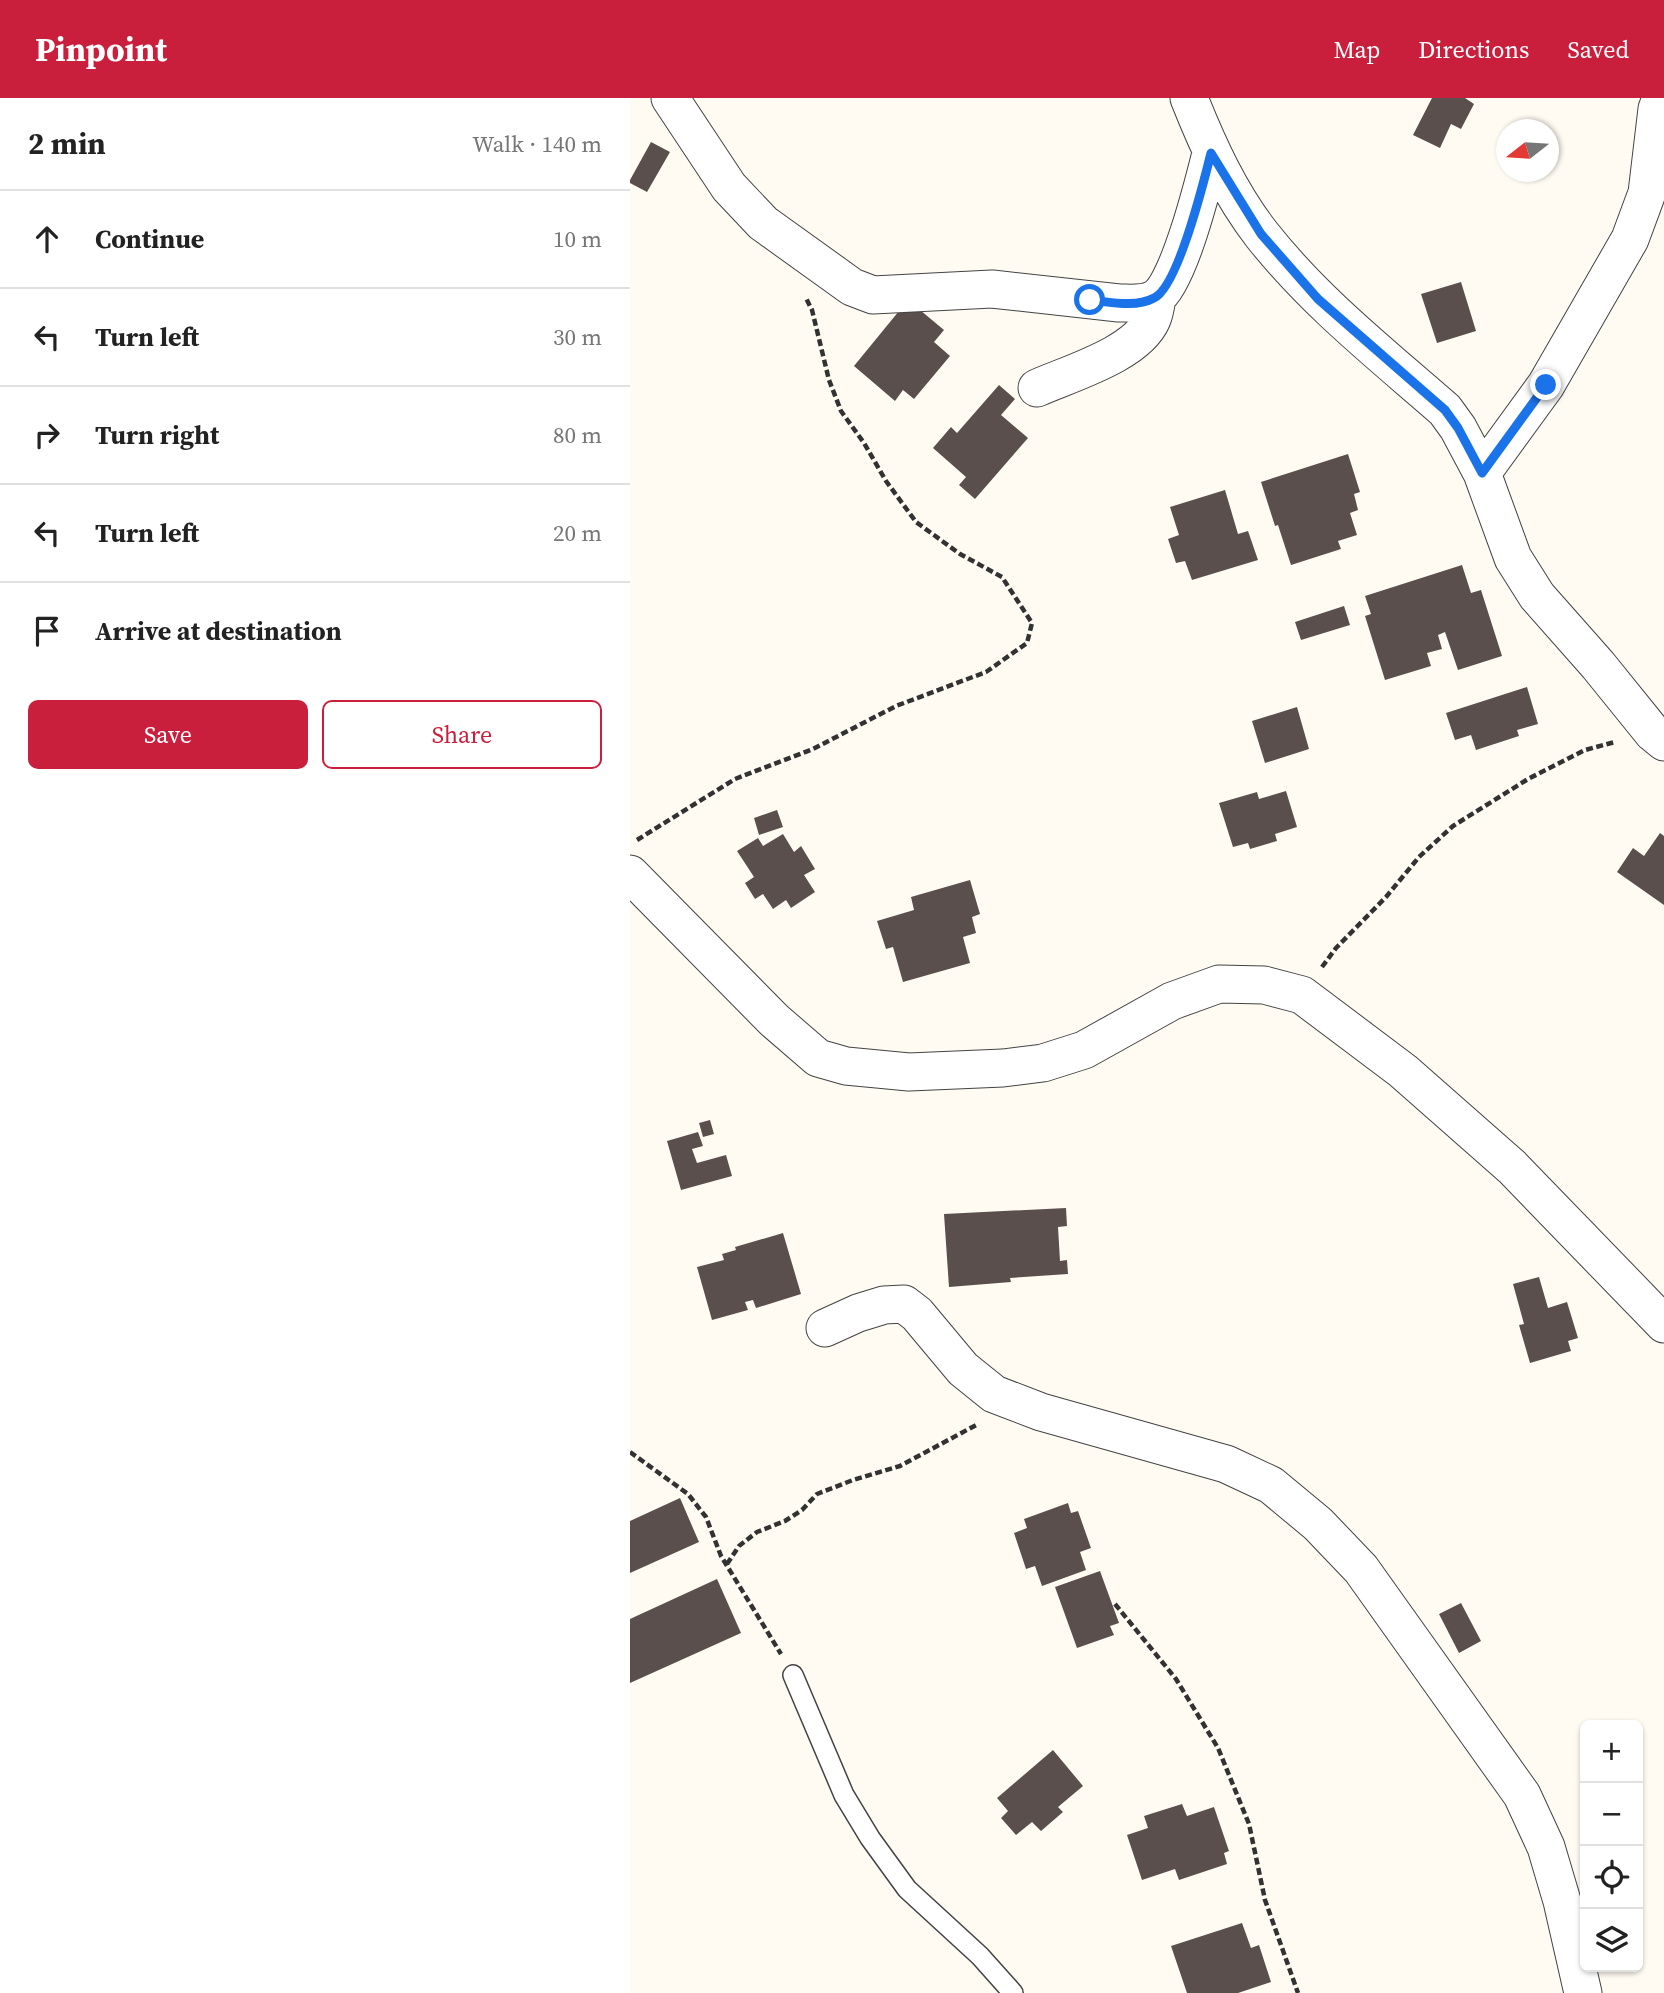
<!DOCTYPE html>
<meta charset="utf-8">
<style>
body{margin:0;font-family:"Source Serif 4",serif;background:#f6f6f6;color:#222}
.controls{position:absolute;right:21px;bottom:21px;display:grid;overflow:hidden;border-radius:10px;box-shadow:0 2px 5px #0004}
.controls button{width:63px;height:63px;display:grid;place-items:center;padding:0;border:0;border-bottom:2px solid #e0e0e0;background:#fff;color:#222;font:35px sans-serif}
.compass{position:absolute;left:866px;top:21px;width:63px;height:63px;border-radius:50%;background:#fff;box-shadow:0 2px 5px #0004;rotate:253deg}
.stop{position:absolute;width:21px;height:21px;margin:-16px;border:5px solid #1a73e8;border-radius:50%;background:#fff}
.stop.end{background:#1a73e8;border-color:#fff;box-shadow:0 2px 7px #0008}
.list{margin:0;padding:0;list-style:none}
h2{display:flex;justify-content:space-between;align-items:center;height:91px;margin:0;padding:0 28px;font-size:30px}
h2 small{font-size:23px;font-weight:400;color:#767676}
.list li{display:grid;grid-template-columns:46px 1fr auto;gap:21px;align-items:center;box-sizing:border-box;height:98px;padding:0 28px;border-top:2px solid #e0e0e0}
.list b{display:block;font-size:26px;white-space:nowrap}
.list em{font-size:23px;font-style:normal;color:#767676}
.actions{display:flex;gap:14px;padding:21px 28px}
.actions a{flex:1;padding:16px 0;border:2px solid #c91f3c;border-radius:10px;text-align:center;font-size:24px;color:#c91f3c}
.actions .main{background:#c91f3c;color:#fff}
.icon{flex:none;width:38px;height:38px;fill:none;stroke:currentColor;stroke-width:2;stroke-linecap:round;stroke-linejoin:round}
.map{position:relative;flex:none;width:1034px;height:1895px;overflow:hidden}
header{display:flex;align-items:center;gap:42px;box-sizing:border-box;height:98px;padding:0 35px;background:#c91f3c;color:#fff}
header strong{font-size:33px}
nav{display:flex;gap:38px;margin-inline-start:auto;font-size:24px}
main{display:flex}
aside{flex:1;background:#fff}
.map>svg:first-child{display:block}
.building{fill:#5a4f4c}
.lines{fill:none;stroke-linecap:round;stroke-linejoin:round}
.lane-casing{stroke:#434343;stroke-width:22}
.street-casing{stroke:#434343;stroke-width:39}
.path{stroke:#323232;stroke-width:4.5;stroke-dasharray:7 3.5;stroke-linecap:butt}
.lane{stroke:#fff;stroke-width:19}
.street{stroke:#fff;stroke-width:37}
.route{stroke:#1a73e8;stroke-width:9}
</style>
<header>
<strong>Pinpoint</strong>
<nav><a>Map</a><a>Directions</a><a>Saved</a></nav>
</header>
<main>
<aside>
<h2>2 min<small>Walk · 140 m</small></h2>
<ul class="list">
<li><svg class="icon" aria-label="ahead" viewBox="0 0 24 24"><path d="M12 20V5M6 11l6-6 6 6"/></svg><div><b>Continue</b></div><em>10 m</em></li>
<li><svg class="icon" aria-label="left" viewBox="0 0 24 24"><path d="M17 20v-9H6M10 6l-5 5 5 5"/></svg><div><b>Turn left</b></div><em>30 m</em></li>
<li><svg class="icon" aria-label="right" viewBox="0 0 24 24"><path d="M7 20v-9h11M14 6l5 5-5 5"/></svg><div><b>Turn right</b></div><em>80 m</em></li>
<li><svg class="icon" aria-label="left" viewBox="0 0 24 24"><path d="M17 20v-9H6M10 6l-5 5 5 5"/></svg><div><b>Turn left</b></div><em>20 m</em></li>
<li><svg class="icon" aria-label="arrive" viewBox="0 0 24 24"><path d="M6 21V4h12l-3 4 3 4H6"/></svg><div><b>Arrive at destination</b></div></li>
</ul>
<div class="actions"><a class="main">Save</a><a>Share</a></div>
</aside>
<div class="map">
<svg width="1034" height="1895" viewBox="0 0 1034 1895">
<rect width="100%" height="100%" fill="#fffbf3"/>
<path class="building" d="M802 0H835L844 6 831 31 821 26 810 50 783 37Z
M21 44 40 54 17 94 0 85V82Z
M831 184 846 233 807 245 791 196Z
M278 202 314 232 304 244 320 258 284 301 273 292 265 303 224 268Z
M369 287 385 301 371 317 398 340 345 401 329 387 336 379 303 350 321 329 327 335Z
M718 356 730 394 724 396 728 412 720 415 727 437 708 443 711 451 661 467 648 427 645 428 631 384Z
M595 392 608 436 618 433 628 462 562 482 555 463 546 465 538 441 549 437 540 409Z
M832 467 841 495 851 492 872 558 828 572 815 534 808 537 812 551 797 555 801 568 755 582 735 518 741 516 735 498Z
M714 508 720 527 671 542 665 524Z
M897 589 908 626 887 632 889 638 846 652 841 637 825 642 816 615Z
M667 609 679 651 635 665 622 623Z
M656 693 667 729 645 736 647 743 620 751 618 745 603 749 589 705 627 694 629 701Z
M147 712 153 729 129 737 124 720Z
M1030 735 1034 738V807L987 774 1003 750 1014 758Z
M153 736 164 754 171 748 185 771 174 777 185 794 161 810 156 802 143 811 133 796 125 801 115 785 124 779 107 753 128 740 133 748Z
M340 782 350 816 342 819 346 835 333 839 340 865 273 884 263 849 256 851 247 823 284 812 281 799Z
M80 1022 84 1036 73 1039 69 1025Z
M68 1034 73 1048 62 1051 67 1065 96 1057 102 1078 51 1092 37 1043Z
M436 1110 437 1128 428 1129 430 1163 437 1162 438 1176 380 1180 381 1184 319 1189 314 1116Z
M153 1135 171 1196 126 1210 123 1202 115 1204 118 1212 82 1222 67 1169 94 1162 92 1156 106 1152 105 1149Z
M909 1179 918 1210 937 1204 948 1240 938 1243 941 1253 900 1265 889 1227 894 1226 883 1186Z
M50 1400 69 1444 0 1475V1423Z
M438 1405 441 1415 448 1413 461 1450 450 1454 456 1472 412 1488 405 1468 396 1471 384 1435 397 1430 394 1421Z
M470 1473 489 1525 480 1528 484 1537 447 1550 425 1489Z
M87 1481 111 1535 0 1585V1521Z
M831 1505 851 1543 829 1555 809 1516Z
M423 1652 453 1688 428 1709 433 1714 411 1733 402 1724 386 1737 371 1720 378 1713 367 1700Z
M552 1706 557 1718 584 1709 599 1753 594 1755 597 1766 549 1782 545 1771 512 1782 497 1737 518 1730 514 1718Z
M612 1825 621 1850 629 1847 641 1884 608 1895H557L541 1848Z"/>
<g class="lines">
<defs>
<path id="lane" d="M163 1577 214 1697 240 1740 277 1791 350 1858 383 1895"/>
<path id="street" d="M40 0 99 89 133 125 222 189 243 197 362 191 489 205C501 205 517 207 527 199 549 184 574 83 581 55
M559 0C578 48 600 96 632 137 685 204 751 256 815 312L828 330 852 375 883 460 907 498 968 567 1023 635 1034 644
M407 290C441 275 507 256 522 221 525 214 526 206 527 199
M852 375 916 287 1000 141 1017 95 1027 11 1031 0
M0 776 144 922 188 960 216 968 279 974 373 970 413 965 454 952 542 903 589 886 634 887 672 897 773 973 882 1069 1034 1226
M195 1230 228 1215 254 1207 274 1206 287 1216 333 1271 364 1296 411 1314 596 1366 641 1387 688 1426 731 1471 892 1697 916 1749 932 1803 953 1895"/>
</defs>
<use href="#lane" class="lane-casing"/>
<use href="#street" class="street-casing"/>
<path class="path" d="M7 742 105 681 183 651 266 608 356 574 397 545 402 525 372 479 330 456 286 424 256 383 234 345 211 313 199 282 182 212 176 200
M692 869 706 850 756 799 789 759 823 728 898 681 955 652 985 644
M0 1354 58 1396 76 1419 91 1458 151 1556
M97 1466 109 1448 127 1434 155 1423 172 1412 187 1396 223 1382 270 1368 348 1326
M485 1506 546 1581 588 1650 619 1726 635 1802 668 1895"/>
<use href="#lane" class="lane"/>
<use href="#street" class="street"/>
</g>
<g class="lines">
<path class="route" d="M460 202C480 204 505 210 524 200 548 189 574 83 581 55L631 136 688 201 815 312 828 330 852 375 916 287"/>
</g>
</svg>
<div class="controls">
<button>+</button>
<button>−</button>
<button><svg class="icon" aria-label="locate" viewBox="0 0 24 24"><circle cx="12" cy="12" r="6"/><path d="M12 2v4M12 18v4M2 12h4M18 12h4"/></svg></button>
<button><svg class="icon" aria-label="layers" viewBox="0 0 24 24"><path d="M12 4l9 5-9 5-9-5zM3 14l9 5 9-5"/></svg></button>
</div>
<svg class="compass" viewBox="-18 -18 36 36"><path d="M0-13l5 13h-10z" fill="#e53935"/><path d="M0 13l5-13h-10z" fill="#767676"/></svg>
<div class="stop" style="left:460px;top:202px"></div>
<div class="stop end" style="left:916px;top:287px"></div>
</div>
</main>
